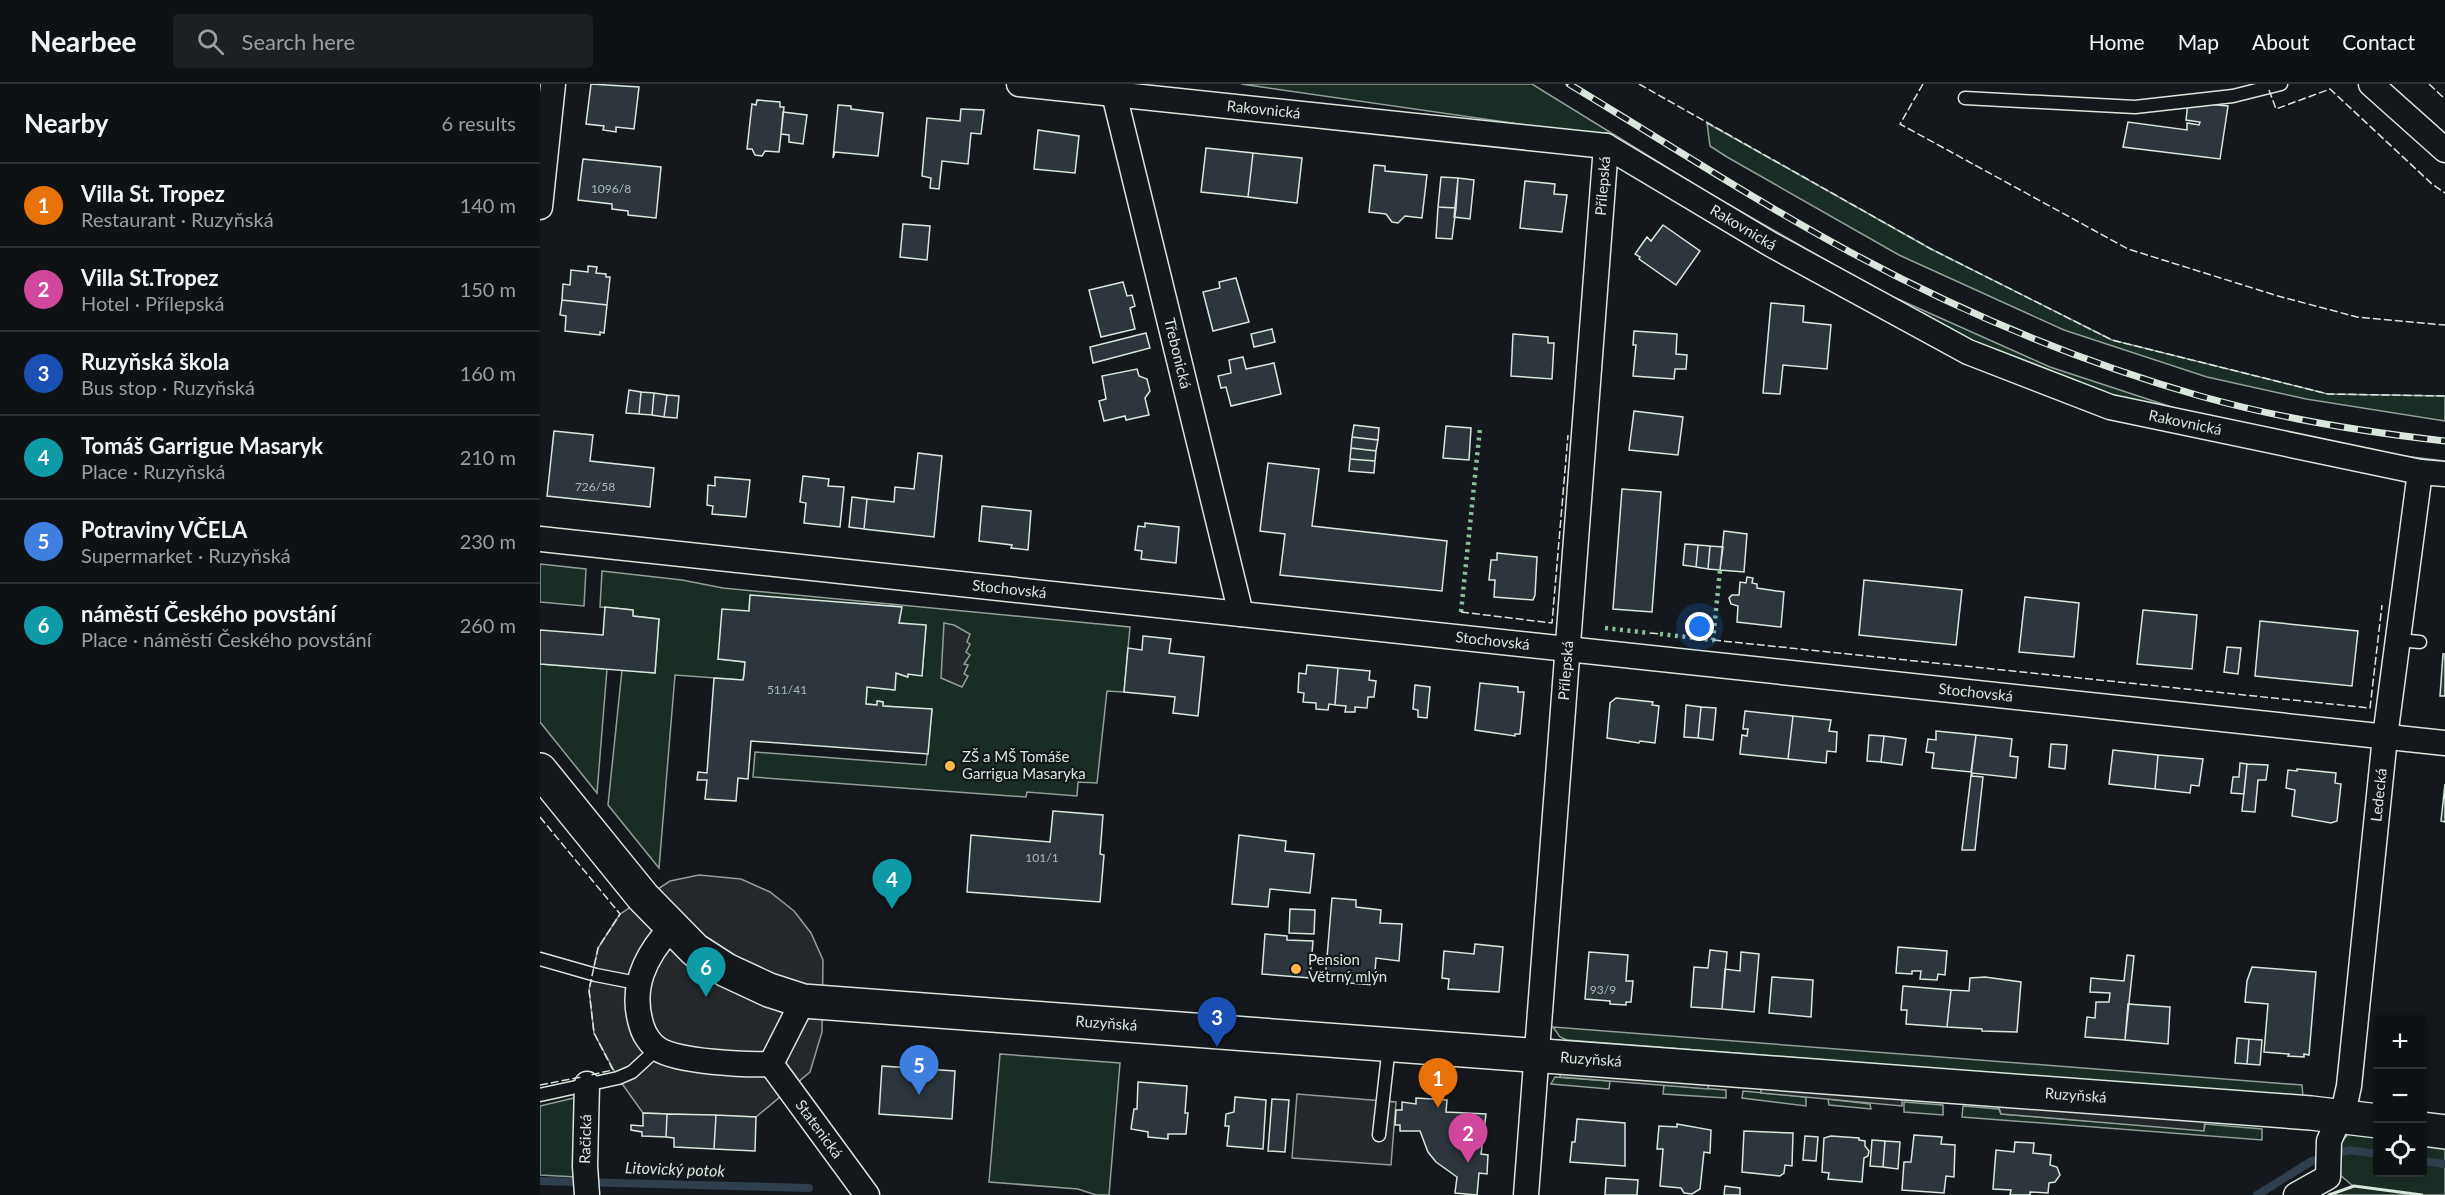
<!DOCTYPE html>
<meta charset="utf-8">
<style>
body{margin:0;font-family:Lato,sans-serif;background:#1d2022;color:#f1f3f6}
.controls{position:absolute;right:18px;bottom:18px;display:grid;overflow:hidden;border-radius:6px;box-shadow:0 3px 9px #0003}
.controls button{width:54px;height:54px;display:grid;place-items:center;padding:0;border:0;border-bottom:2px solid #2f3234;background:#0f1215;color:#f1f3f6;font:30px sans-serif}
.you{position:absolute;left:1160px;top:543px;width:21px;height:21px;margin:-15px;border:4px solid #fff;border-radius:50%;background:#1a73e8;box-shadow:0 0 0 9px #1a73e833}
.badge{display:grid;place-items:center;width:39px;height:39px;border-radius:50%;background:#ffb74d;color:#fff;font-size:20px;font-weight:700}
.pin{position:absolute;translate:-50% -50px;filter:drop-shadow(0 2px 3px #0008)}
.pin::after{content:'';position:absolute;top:32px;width:21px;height:18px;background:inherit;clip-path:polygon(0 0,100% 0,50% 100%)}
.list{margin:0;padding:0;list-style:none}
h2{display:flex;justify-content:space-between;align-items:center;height:78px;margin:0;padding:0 24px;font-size:26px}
h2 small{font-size:20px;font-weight:400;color:#9b9ea0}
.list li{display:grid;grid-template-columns:39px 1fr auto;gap:18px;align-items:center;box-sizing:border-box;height:84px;padding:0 24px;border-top:2px solid #2f3234}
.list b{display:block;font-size:22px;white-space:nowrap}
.list p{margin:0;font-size:20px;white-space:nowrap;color:#9b9ea0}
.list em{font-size:20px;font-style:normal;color:#9b9ea0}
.icon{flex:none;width:33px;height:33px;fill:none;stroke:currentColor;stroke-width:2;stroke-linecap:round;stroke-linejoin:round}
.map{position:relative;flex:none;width:1905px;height:1111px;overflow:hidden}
header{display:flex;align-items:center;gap:36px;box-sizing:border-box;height:84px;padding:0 30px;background:#0f1215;border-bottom:2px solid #2f3234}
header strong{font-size:28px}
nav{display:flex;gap:33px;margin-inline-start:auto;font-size:21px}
.search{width:420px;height:54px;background:#1d2022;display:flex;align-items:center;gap:15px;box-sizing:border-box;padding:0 21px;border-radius:6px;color:#9b9ea0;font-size:22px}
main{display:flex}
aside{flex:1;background:#0f1215}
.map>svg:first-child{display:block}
.green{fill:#1a2d24;stroke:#939e99;stroke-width:1.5}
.parking{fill:#24282b;stroke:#939e99;stroke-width:1.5}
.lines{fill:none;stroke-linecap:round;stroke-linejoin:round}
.stream{stroke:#2f3f4d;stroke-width:8}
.building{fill:#2c363c;stroke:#d8e6dc;stroke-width:1.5}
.lane-casing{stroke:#d8e6dc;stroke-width:15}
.street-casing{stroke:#d8e6dc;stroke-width:27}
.secondary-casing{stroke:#d8e6dc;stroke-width:36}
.lane{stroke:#14181c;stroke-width:12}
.street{stroke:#14181c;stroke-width:24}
.secondary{stroke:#14181c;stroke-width:33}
.rail-casing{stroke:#d8e6dc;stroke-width:7}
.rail{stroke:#14181c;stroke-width:4.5;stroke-dasharray:14;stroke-linecap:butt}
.hedge{stroke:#8ac095;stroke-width:4.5;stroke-dasharray:3 4.5;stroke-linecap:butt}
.fence{stroke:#d8e6dc;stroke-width:1.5;stroke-dasharray:8 3;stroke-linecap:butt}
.wall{stroke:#d8e6dc;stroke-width:3}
.poi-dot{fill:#ffb74d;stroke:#14181c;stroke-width:2}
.labels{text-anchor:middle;stroke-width:4.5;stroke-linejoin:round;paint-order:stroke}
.number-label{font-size:12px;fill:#adbab4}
.street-label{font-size:15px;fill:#d8e6dc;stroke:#14181c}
.poi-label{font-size:15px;fill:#d8e6dc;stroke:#14181c;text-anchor:start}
.water-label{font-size:16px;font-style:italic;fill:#d8e6dc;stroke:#14181c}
</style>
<header>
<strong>Nearbee</strong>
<div class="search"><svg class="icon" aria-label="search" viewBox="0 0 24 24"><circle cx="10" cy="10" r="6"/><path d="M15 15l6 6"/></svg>Search here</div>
<nav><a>Home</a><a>Map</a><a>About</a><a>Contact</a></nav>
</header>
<main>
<aside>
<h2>Nearby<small>6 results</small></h2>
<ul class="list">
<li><span class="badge" style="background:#e8710a">1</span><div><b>Villa St. Tropez</b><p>Restaurant · Ruzyňská</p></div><em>140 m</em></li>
<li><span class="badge" style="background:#d1479c">2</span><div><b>Villa St.Tropez</b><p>Hotel · Přílepská</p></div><em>150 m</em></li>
<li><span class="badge" style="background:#1a4fb4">3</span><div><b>Ruzyňská škola</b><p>Bus stop · Ruzyňská</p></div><em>160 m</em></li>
<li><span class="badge" style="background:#0f9aa8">4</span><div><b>Tomáš Garrigue Masaryk</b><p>Place · Ruzyňská</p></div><em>210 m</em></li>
<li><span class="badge" style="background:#3f7fe0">5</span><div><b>Potraviny VČELA</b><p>Supermarket · Ruzyňská</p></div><em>230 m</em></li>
<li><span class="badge" style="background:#0f9aa8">6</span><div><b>náměstí Českého povstání</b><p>Place · náměstí Českého povstání</p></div><em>260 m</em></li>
</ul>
</aside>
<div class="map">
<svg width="1905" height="1111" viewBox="0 0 1905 1111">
<rect width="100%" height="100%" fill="#14181c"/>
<path class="green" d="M701 0H992L1167 108 1340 207 1510 283 1656 331 1758 355 1856 371 1905 377V383L1882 381 1754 357 1646 334 1571 314 1437 260 1359 220 1069 53Z
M1167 39 1391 165 1572 256 1788 310 1905 312V337L1766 315 1667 293 1524 246 1359 171 1187 73 1170 62Z
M0 480 46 485 44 522 0 518Z
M62 487 142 496 183 504 590 543 584 608 567 607 557 699 538 698 537 712 487 708 486 713 213 693 215 668 386 681 392 626 343 622V618L338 617 337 621 326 620 327 603 354 606 356 589 367 593 368 590 382 591 386 542 359 539 361 523 210 512 209 527 178 575 205 578 203 596 135 591 119 784 68 721 82 586 115 589 119 535 93 532V526L60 523Z
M0 580 67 585 57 709 0 638Z
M1013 943 1762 1001 1763 1013 1027 956 1020 953Z
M460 970 580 979 569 1111H556L538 1105 449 1098Z
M1015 993 1070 997 1069 1005 1011 1000Z
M1124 1001 1186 1006V1014L1123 1010Z
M1203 1007 1266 1013V1022L1202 1014Z
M34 1014 36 1093 0 1091V1022Z
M1288 1015 1330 1020 1331 1025 1289 1021Z
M1364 1018 1403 1021V1031L1364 1028Z
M1423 1022 1459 1025 1461 1030 1664 1046 1665 1040 1722 1045V1056L1422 1033Z
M1809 1049 1837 1050 1838 1088H1882L1883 1057 1905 1061V1111H1789L1813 1102 1800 1091 1799 1061Z"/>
<path class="parking" d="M404 539 414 541 430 550 427 558 430 560 426 568 430 571 424 580 428 581 424 590 428 592 422 603 401 594Z
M159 791 201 795 230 808 254 827 271 849 283 876 282 948 270 988 216 1033 103 1029 78 994 54 949 49 906 58 864 80 830 130 797Z
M1021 983 1169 996 1168 1005 1020 993Z
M1221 1000 1362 1011V1022L1221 1009Z
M757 1010 856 1018 851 1081 752 1074Z
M1457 1018 1665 1033 1664 1047 1461 1030Z"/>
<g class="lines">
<path class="stream" d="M1882 1077 1905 1080
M0 1097 269 1104
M1717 1111 1772 1077 1809 1066 1838 1070"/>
</g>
<path class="building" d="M51 0 99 3 94 45 76 43V48L63 46 64 42 46 40Z
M217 16 240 18V23H244L239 68 225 67 222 72 215 71 212 65H207L212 20 216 21Z
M1648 18 1688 22 1680 75 1583 63 1588 38 1647 46V39L1659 41 1660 38 1646 36Z
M298 21 311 22V25L343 29 338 72 295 68 293 74Z
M421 25 444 26 441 50 431 49 428 80 402 77 399 105 390 104 391 94 382 92 387 34 420 37Z
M243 28 267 31 263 60 249 58V51L241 50Z
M498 46 539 52 535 89 494 85Z
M666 64 713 69 708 113 661 108Z
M713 69 762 74 757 119 708 113Z
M43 75 121 83 116 134 88 131V127L72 125V120L38 116Z
M834 81 845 82V87L887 91 882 134 865 132 858 139 852 138 846 130 829 128Z
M901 93 918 94 916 124 898 123Z
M918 94 934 96 930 135 914 133Z
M985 97 1015 100 1014 110 1027 111 1022 148 980 144Z
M898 123 916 124 912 155 896 154Z
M363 140 390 142 387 176 360 173Z
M1123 141 1160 167 1136 201 1099 175 1100 173 1095 170 1107 153 1111 157Z
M48 182 57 183 56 189 66 190V193H70L67 221 22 216 23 200 30 201 31 186 48 188Z
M696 194 709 238 673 247 663 208 680 204 679 198Z
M583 198 587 212 592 211 595 222 590 224 595 245 561 253 549 206Z
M22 216 67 221 64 249 60 248V251L25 247 26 232 20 231Z
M1231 219 1264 222 1263 238 1291 241 1287 285 1243 281 1240 310 1223 309Z
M732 245 735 258 714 263 711 250Z
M1094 247 1137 250 1136 270 1147 271 1146 285H1135L1134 295 1093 292 1096 261H1093Z
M606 249 610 264 553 279 550 263Z
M973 250 1008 253V259H1014L1012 295 971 292Z
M703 273 706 285 734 279 741 310 691 322 686 303 681 304 678 292 691 289 689 276Z
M597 285 599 292 607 295 610 307 605 314 609 331 586 336 585 332 564 337 559 317 566 315 562 292Z
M89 306 101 308 99 330 86 329Z
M101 308 114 309 112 331 99 330Z
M114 309 127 311 124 333 112 331Z
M127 311 139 312 137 334 124 333Z
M1094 327 1143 333 1138 371 1089 366Z
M814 341 839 344 838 356 812 353Z
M906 342 931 344 929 376 903 374Z
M14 347 53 351 50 377 114 384 110 423 7 412Z
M812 353 838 356 836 367 811 364Z
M811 364 836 367 835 377 810 375Z
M378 369 402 372 394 453 324 445 327 415 354 418 355 403 374 405Z
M810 375 835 377 834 389 809 387Z
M728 379 779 385 772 442 907 457 902 507 740 491 745 450 720 447Z
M263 392 289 395 288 402 304 403 300 443 264 439 266 419 260 418Z
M175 393 210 396 206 433 172 430 173 422 167 421 168 401 175 402Z
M1082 405 1121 408 1112 528 1073 525Z
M312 413 327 415 324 445 309 443Z
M442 422 491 427 488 466 471 464 472 461 439 457Z
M605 439 639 443 636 479 601 475 602 467 595 466 598 442 605 443Z
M1184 447 1207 450 1204 488 1180 486Z
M1145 460 1158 461 1156 483 1143 481Z
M1158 461 1170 462 1168 485 1156 483Z
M1170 462 1183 463 1180 486 1168 485Z
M957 469 997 473 995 511 993 516 954 513 955 496H949L951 476H957Z
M1207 493 1213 494 1212 499 1217 500V504L1244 508 1241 543 1197 538 1198 522 1191 520 1189 514 1192 511H1199L1200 498 1206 499Z
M1324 496 1422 506 1416 561 1319 551Z
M210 511 362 523 359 539 386 541 382 592 368 590V593L356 589 355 606 327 603 326 620 337 621V617L343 618V622L392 625 388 670 211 657 208 695 198 694 196 717 165 715 167 696H157L158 688 167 689 174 594 203 596 204 591 205 578 178 575 182 525 209 527Z
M1485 513 1539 519 1534 573 1479 568Z
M65 523 93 526V532L119 535 115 589 0 580V546L63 551Z
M1603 526 1657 531 1652 585 1597 580Z
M1720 537 1818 547 1812 602 1715 592Z
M603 552 631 555 629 569 664 573 658 632 633 629 635 613 584 608 588 564 602 566Z
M1687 563 1701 564 1698 590 1684 588Z
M1903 570H1905V612H1900Z
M767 581 798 584 795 621 789 620 788 626 776 625V619L763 618 764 609 758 608 759 589 766 590Z
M798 584 830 587 829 596 836 597 834 613H828L827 624 815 623V628H805L806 622 795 621Z
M940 599 978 603V608H984L980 650H975V652L935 646Z
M875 601 890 603 887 634 878 633V626L873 625Z
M1076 614 1113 618 1112 621 1119 622 1115 659 1100 657 1099 659 1067 654 1070 619Z
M1146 621 1161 623 1158 654 1144 653Z
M1161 623 1176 624 1173 656 1158 654Z
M1205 627 1253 632 1248 675 1200 670 1202 651 1207 652 1208 645H1203Z
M1253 632 1291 636 1289 647 1297 648 1296 668 1287 667 1286 679 1248 675Z
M1396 647 1436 651 1431 688 1392 684 1394 669 1386 668 1388 655 1396 656Z
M1329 651 1344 652 1341 678 1327 677Z
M1436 651 1472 655 1470 672 1478 673 1476 694 1432 689V692L1443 693 1435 766H1422Z
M1344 652 1366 655 1362 681 1341 678Z
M1511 660 1527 661 1525 685 1509 683Z
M1573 666 1618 671 1615 705 1569 700Z
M1618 671 1663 675 1659 702 1651 701 1650 709 1615 705Z
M1700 679 1707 680 1704 710 1691 709 1693 693H1699Z
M1707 680 1728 681 1726 696H1718L1715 728 1702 727Z
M1757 685 1796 689 1795 699 1801 700 1797 737 1791 739 1752 732 1755 706 1746 704 1748 686 1757 687Z
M1905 700V738L1901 737Z
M513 727 563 731 560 770 564 771 560 818 427 808 431 751 510 758Z
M699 751 746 757 745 767 774 770 770 809 730 805 728 823 692 820Z
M792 814 816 816V823L841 826 840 839 862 840 859 877 836 874 834 901 785 897Z
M750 825 775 826 774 850 749 849Z
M725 850 747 852V856L773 857 770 894 722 890Z
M935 860 963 863 959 908 908 905 909 895 902 894 904 867 934 870Z
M1358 863 1407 867 1405 891 1398 890 1397 896 1380 895 1381 887H1372V890L1356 889Z
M1170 866 1187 868 1182 925 1151 923 1154 883 1168 884Z
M1049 868 1088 871 1086 897H1093L1091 918H1086V921L1070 920V917L1045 915Z
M1201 868 1219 870 1214 928 1182 925 1185 885 1200 887Z
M1587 871 1594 872 1585 956 1545 953 1547 933 1555 934 1556 918H1569L1570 909 1550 908 1551 894 1584 897Z
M1712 883 1776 888 1769 971 1764 970V973L1748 972 1749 970 1724 968 1728 920 1705 918 1707 897Z
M1232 893 1273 896 1271 933 1229 929Z
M1445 893 1481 898 1477 948 1442 947V945L1407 943 1411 906 1429 907 1430 894Z
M1363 902 1411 906 1407 943 1366 940 1367 926H1361Z
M1588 920 1630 923 1628 960 1585 956Z
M1697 954 1709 955 1707 980 1695 979Z
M1709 955 1722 956 1720 981 1707 980Z
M342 982 415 987 412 1035 339 1030Z
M598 998 647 1002 645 1029H648L646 1050H628V1055L608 1053V1048L591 1045 594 1025H597Z
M695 1013 726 1016 723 1065 687 1062 689 1042H685L686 1030 694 1028Z
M876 1014 907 1016 906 1028 946 1030 941 1070 948 1071 947 1090 939 1089 937 1111 915 1109 917 1093 896 1078 888 1068 880 1047H860V1041H855L856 1026H862V1018L876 1020Z
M732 1015 749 1016 745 1068 728 1067Z
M103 1029 127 1030 126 1053 102 1052V1048L91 1046V1041L103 1042Z
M127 1030 176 1031 174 1065 134 1063V1054L126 1053Z
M176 1031 216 1033 215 1067 174 1065Z
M1037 1035 1085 1039V1082L1030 1078 1032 1058H1035Z
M1137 1040 1171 1046 1170 1069 1164 1068 1160 1105 1152 1110 1144 1109 1141 1104 1120 1102 1123 1065H1117L1119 1042 1137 1043Z
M1204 1047 1253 1049 1252 1082 1245 1081 1244 1089 1240 1092 1202 1088Z
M1374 1051 1402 1053 1401 1060 1415 1061 1414 1093 1406 1092 1404 1109 1362 1106 1364 1078H1371Z
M1265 1052 1278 1053 1276 1077 1263 1076Z
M1291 1052 1319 1054V1056L1325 1057V1062L1329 1067 1328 1072 1324 1074 1322 1098 1288 1095 1289 1089 1282 1088 1284 1054Z
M1332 1056 1345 1057 1343 1083 1330 1082Z
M1345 1057 1360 1058 1358 1085 1343 1083Z
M1475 1058 1494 1059 1493 1069 1511 1071 1510 1081 1517 1083 1520 1091 1515 1098 1509 1099 1508 1109 1490 1108V1111H1470L1471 1106 1453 1105 1456 1066 1474 1068Z
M1066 1094 1098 1096 1097 1111H1065Z
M1185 1102 1200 1104V1111H1184Z"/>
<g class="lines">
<defs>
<path id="lane" d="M1425 14 1595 23 1693 12 1741 0
M1858 556 1880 558
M0 875 56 891 97 899
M0 1011 78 994 92 988 117 965
M839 1051 849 962"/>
<g id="street">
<path id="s1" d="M479 0 1066 62 1232 161 1428 268 1570 323 1880 388 1905 390"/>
<path d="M1831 0 1905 66"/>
<path id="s2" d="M574 10 701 530"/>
<path d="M0 123 13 0"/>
<path id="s3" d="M0 455 1905 659"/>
<path d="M131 844C105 872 89 904 102 943 104 950 111 961 118 965 138 978 206 981 231 980"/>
<path id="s4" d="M231 980 327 1111"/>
<path d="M231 980 263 917"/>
<path id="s5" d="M47 1111 45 1082 47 1000"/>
<path id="s6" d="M986 1111 1066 62"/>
<path id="s7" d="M1756 1111 1788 1093 1789 1057 1805 1020 1809 1002 1845 653 1880 388"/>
</g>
<g id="secondary">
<path id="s8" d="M0 686 103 813 155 866 186 886 229 906 263 917 1771 1029 1838 1037"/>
<path d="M1882 1045 1905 1048"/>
</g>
</defs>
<use href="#lane" class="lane-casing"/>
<use href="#street" class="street-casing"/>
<use href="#secondary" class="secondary-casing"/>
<use href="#lane" class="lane"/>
<use href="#street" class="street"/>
<use href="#secondary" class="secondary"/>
<defs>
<path id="rail" d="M1029 0C1122 56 1214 116 1310 168 1421 228 1538 277 1660 312 1738 334 1824 348 1905 357"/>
</defs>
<use href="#rail" class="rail-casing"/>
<use href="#rail" class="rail"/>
<path class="hedge" d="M921 528 940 344
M1065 544 1110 549
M1120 550 1173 556 1180 486"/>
<path class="fence" d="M1099 0 1391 165 1572 256 1788 310 1905 312
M1383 0 1360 40 1588 165 1738 212 1817 233 1905 241
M1889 0 1905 15
M1729 6 1736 25 1790 5 1892 100 1905 109
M921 528 1012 539 1028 351
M1110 549 1120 550
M1173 556 1830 624 1842 521
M0 733 80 830 58 864 49 906 54 949 73 986 50 991
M0 1001 41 993"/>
<path class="wall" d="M1789 1111 1814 1102 1882 1111"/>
</g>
<g class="poi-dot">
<circle cx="410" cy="682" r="6"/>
<circle cx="756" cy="885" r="6"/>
</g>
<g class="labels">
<g class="number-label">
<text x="71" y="109">1096/8</text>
<text x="55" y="407">726/58</text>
<text x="247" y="610">511/41</text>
<text x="502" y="778">101/1</text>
<text x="1063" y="910">93/9</text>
</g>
<g class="street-label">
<text dy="5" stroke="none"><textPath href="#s1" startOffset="246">Rakovnická</textPath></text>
<text dy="5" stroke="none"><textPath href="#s6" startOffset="1012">Přílepská</textPath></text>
<text dy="5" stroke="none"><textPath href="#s1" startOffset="750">Rakovnická</textPath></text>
<text dy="5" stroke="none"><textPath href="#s2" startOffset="267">Třebonická</textPath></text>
<text dy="5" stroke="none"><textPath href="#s1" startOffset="1236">Rakovnická</textPath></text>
<text dy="5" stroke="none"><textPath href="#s3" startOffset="472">Stochovská</textPath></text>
<text dy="5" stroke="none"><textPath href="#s3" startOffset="958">Stochovská</textPath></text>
<text dy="5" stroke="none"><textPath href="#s6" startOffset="526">Přílepská</textPath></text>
<text dy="5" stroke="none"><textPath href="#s3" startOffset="1444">Stochovská</textPath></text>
<text dy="5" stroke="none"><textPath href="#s7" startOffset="424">Ledecká</textPath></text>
<text dy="5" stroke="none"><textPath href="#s8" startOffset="662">Ruzyňská</textPath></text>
<text dy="5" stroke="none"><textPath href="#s8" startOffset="1148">Ruzyňská</textPath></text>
<text dy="5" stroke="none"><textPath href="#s8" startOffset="1634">Ruzyňská</textPath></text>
<text dy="5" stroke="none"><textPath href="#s4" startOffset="81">Statenická</textPath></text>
<text dy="5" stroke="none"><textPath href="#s5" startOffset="56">Račická</textPath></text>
</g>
<g class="poi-label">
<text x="422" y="678">ZŠ a MŠ Tomáše<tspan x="422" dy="17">Garrigua Masaryka</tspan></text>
<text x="768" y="881">Pension<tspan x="768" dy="17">Větrný mlýn</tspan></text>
</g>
<g class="water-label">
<text transform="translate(135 1085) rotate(2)" y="6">Litovický potok</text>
</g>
</g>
</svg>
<div class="controls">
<button>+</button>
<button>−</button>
<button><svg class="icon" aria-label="locate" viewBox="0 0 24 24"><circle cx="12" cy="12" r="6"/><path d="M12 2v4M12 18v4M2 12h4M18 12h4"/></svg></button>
</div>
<div class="you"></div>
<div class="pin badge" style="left:898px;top:1024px;background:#e8710a">1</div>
<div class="pin badge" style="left:928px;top:1079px;background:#d1479c">2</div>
<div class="pin badge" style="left:677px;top:963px;background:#1a4fb4">3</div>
<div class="pin badge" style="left:352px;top:825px;background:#0f9aa8">4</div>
<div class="pin badge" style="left:379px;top:1011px;background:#3f7fe0">5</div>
<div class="pin badge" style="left:166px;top:913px;background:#0f9aa8">6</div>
</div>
</main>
